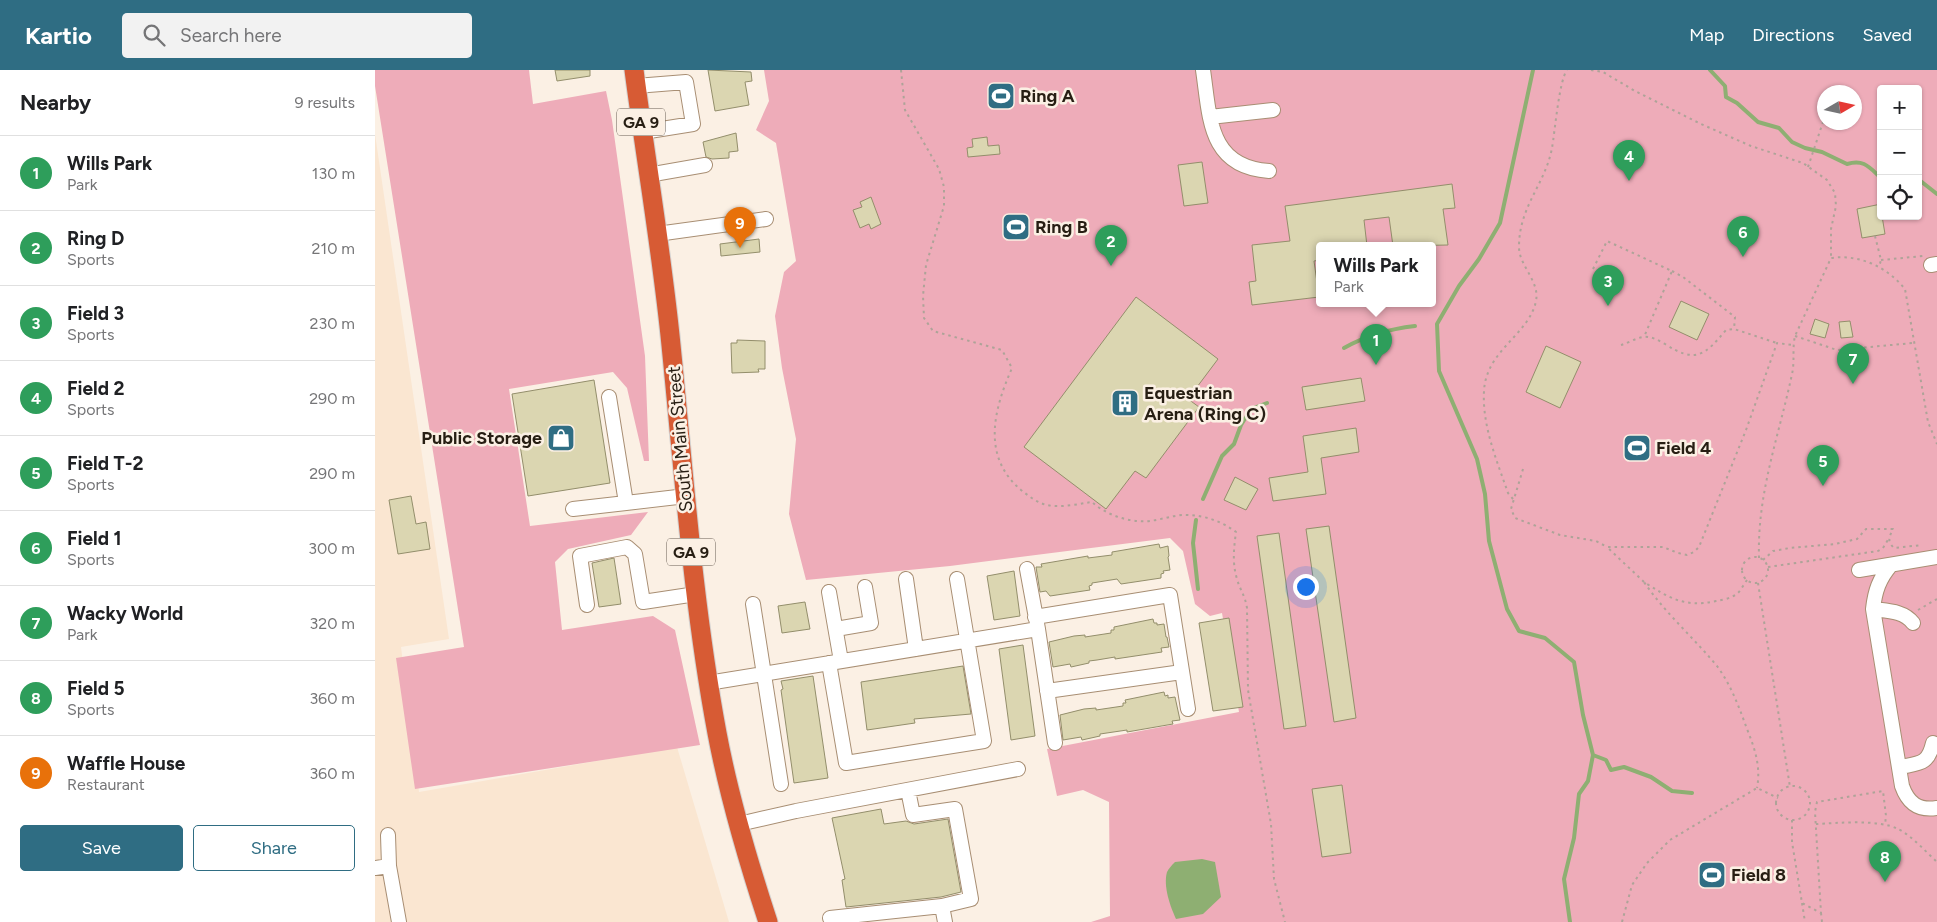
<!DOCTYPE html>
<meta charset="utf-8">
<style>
body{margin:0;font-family:Figtree,sans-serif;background:#f2f2f2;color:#202124}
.controls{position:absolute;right:15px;top:15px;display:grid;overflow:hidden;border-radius:5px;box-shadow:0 1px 4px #0004}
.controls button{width:45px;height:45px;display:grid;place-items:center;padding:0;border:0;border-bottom:1px solid #e0e0e0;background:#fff;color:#202124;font:25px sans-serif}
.compass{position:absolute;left:1442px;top:15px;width:45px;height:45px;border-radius:50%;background:#fff;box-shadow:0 1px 4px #0004;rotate:81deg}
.you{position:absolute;left:930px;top:516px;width:18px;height:18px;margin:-12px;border:4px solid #fff;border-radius:50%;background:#1a73e8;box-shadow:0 0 0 8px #1a73e833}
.badge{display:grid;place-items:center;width:32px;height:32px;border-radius:50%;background:#2f6d83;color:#fff;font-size:16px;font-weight:700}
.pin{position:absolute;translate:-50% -41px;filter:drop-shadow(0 1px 2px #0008)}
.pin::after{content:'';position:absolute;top:26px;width:18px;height:15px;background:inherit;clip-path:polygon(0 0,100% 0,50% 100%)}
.popup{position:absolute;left:941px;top:172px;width:120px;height:65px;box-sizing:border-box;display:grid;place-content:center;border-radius:5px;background:#fff;filter:drop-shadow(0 1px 4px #0005);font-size:16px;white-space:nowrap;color:#757577}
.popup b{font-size:19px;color:#202124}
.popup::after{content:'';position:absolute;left:50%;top:100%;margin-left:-10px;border:10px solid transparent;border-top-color:#fff}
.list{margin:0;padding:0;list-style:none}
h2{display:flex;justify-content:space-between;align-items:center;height:65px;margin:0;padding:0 20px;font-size:21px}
h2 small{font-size:16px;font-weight:400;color:#757577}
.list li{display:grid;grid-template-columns:32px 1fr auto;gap:15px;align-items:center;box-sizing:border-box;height:75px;padding:0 20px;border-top:1px solid #e0e0e0}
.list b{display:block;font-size:19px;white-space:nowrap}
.list p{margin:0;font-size:16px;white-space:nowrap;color:#757577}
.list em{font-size:16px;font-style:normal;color:#757577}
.actions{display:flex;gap:10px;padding:15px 20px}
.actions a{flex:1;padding:11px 0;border:1px solid #2f6d83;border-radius:5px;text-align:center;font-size:18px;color:#2f6d83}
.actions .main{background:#2f6d83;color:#fff}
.icon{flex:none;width:28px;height:28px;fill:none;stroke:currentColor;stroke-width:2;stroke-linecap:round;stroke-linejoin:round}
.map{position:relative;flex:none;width:1562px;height:852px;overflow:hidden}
header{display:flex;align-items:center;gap:30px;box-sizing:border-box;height:70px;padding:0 25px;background:#2f6d83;color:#fff}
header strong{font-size:24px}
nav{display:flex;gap:28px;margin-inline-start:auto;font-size:18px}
.search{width:350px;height:45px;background:#f2f2f2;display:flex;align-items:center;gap:12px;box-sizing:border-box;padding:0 18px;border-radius:5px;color:#757577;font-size:19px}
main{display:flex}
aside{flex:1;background:#fff}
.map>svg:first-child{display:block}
.built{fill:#fae6d1}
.green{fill:#eeacb9;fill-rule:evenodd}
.water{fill:#8eaf72}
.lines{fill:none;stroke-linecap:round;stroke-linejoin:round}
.stream{stroke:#8eaf72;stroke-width:4}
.building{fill:#dbd6b1;stroke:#938e6b}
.minor-casing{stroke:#a88e73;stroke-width:16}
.highway-casing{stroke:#d4d2d0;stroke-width:21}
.path{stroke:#aea398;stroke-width:2;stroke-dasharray:2.5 4;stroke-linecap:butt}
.minor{stroke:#fff;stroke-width:14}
.highway{stroke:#d75b34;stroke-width:19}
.labels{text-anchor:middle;stroke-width:5;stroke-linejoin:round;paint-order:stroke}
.shield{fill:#fbf0e4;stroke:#675d52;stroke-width:1}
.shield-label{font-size:16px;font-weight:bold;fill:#271e13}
.poi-label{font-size:18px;font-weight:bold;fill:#271e13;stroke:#fbf0e4;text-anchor:start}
.street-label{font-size:18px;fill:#271e13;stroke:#fbf0e4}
</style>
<header>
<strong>Kartio</strong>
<div class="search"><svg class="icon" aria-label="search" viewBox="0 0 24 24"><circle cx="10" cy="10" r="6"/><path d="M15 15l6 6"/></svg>Search here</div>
<nav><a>Map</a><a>Directions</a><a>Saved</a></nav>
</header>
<main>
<aside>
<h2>Nearby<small>9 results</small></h2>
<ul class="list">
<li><span class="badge" style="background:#2e9e5b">1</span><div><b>Wills Park</b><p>Park</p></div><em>130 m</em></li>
<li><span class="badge" style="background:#2e9e5b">2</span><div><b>Ring D</b><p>Sports</p></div><em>210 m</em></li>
<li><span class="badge" style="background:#2e9e5b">3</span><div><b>Field 3</b><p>Sports</p></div><em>230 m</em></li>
<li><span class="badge" style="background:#2e9e5b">4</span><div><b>Field 2</b><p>Sports</p></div><em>290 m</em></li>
<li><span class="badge" style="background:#2e9e5b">5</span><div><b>Field T-2</b><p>Sports</p></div><em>290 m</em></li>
<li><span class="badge" style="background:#2e9e5b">6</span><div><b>Field 1</b><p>Sports</p></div><em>300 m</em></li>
<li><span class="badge" style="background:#2e9e5b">7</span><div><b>Wacky World</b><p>Park</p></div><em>320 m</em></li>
<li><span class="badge" style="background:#2e9e5b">8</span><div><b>Field 5</b><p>Sports</p></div><em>360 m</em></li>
<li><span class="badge" style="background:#e8710a">9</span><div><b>Waffle House</b><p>Restaurant</p></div><em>360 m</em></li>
</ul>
<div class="actions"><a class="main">Save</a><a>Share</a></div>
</aside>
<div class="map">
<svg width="1562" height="852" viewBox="0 0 1562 852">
<rect width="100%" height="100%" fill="#fbf0e4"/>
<path class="built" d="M0 64 74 569 26 577 44 722 302 677 354 852H0Z"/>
<path class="green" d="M0 0H154L158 34 231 21 237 50 270 286 274 391H269L252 318 238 302 134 319 155 456 273 442 256 465 193 479 180 492 187 560 278 546 300 560 325 675 40 719 21 588 89 577 0 16Z
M389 0H1562V852H716L735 846 734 732 708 720 682 726 672 679 864 642 847 543 835 546 820 534 808 481 795 468 575 496 431 510 414 444 421 369 407 298 400 246 409 202 421 191 401 73 381 60 394 31ZM1506 19H1543V146H1506ZM1450 22H1480V52H1450ZM945 176H1057V234H945Z"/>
<path class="water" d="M827 789 840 792 846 827 828 844 801 849C795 836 788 816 792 802 794 798 797 795 800 792Z"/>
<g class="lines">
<path class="stream" d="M1158 0 1125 153 1104 189 1084 216 1062 254 1064 301 1102 389 1110 424 1114 471 1132 539 1144 561 1170 568 1199 592 1208 645 1218 685 1213 711 1204 724 1199 768 1189 809 1195 852
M1335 0 1350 16 1351 27 1362 33 1383 52 1404 58 1417 72 1430 78 1447 82 1472 94C1489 89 1494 97 1506 108
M1543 109 1562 124
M969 278C992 265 1014 259 1040 256
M828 429 847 386 859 374 866 355 876 339 892 333
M821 450 818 473 823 519
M1218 685 1231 690 1236 700 1249 697 1276 707 1297 721 1317 723"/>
</g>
<path class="building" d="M180 0H215V6L182 11Z
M333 0 376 2 377 11 370 12 374 35 340 41Z
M361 63 363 81 354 82V88L337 89 331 87 328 72Z
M612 67 613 76 624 75 625 84 593 87 592 78 598 77 597 69Z
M827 92 833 133 809 136 803 95Z
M1077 114 1080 138 1068 139 1073 175 1018 176 1014 147 989 150 992 176H945V190L939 191 944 227 877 235 874 212 881 211 877 175 915 171 910 136Z
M496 127 506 154 496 159 494 154 485 158 478 140 487 137 485 132Z
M1506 134V146H1507L1510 164 1487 168 1482 139Z
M384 169 385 182 346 186 345 174Z
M761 227 843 289 813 329 824 337 771 408 760 401 731 439 649 377Z
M1306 231 1334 244 1322 270 1294 257Z
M1440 249 1454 254 1450 268 1435 264Z
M1475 251 1478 267 1466 268 1464 252Z
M362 270 390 271V299H383L384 302 357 303 356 273H362Z
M1171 276 1206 292 1185 338 1151 322Z
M986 308 990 331 931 340 927 317Z
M219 310 235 413 153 426 137 324Z
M981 358 984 382 946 388 951 424 898 431 894 408 933 402 928 366Z
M860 407 883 419 871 440 849 430Z
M36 426 41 454 51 452 55 479 23 484 14 430Z
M954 456 981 648 959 652 931 459Z
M904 463 931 656 909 659 882 466Z
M784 474 785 478 793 476 794 486 793 487 795 500 788 501 789 503 786 504V508L746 514 742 509 717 513V515L714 516 715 520 675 526 671 521 665 522 661 497H667L666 494 713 486V488L737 485V482Z
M239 488 246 534 224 537 217 493Z
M639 501 645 546 619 550 612 506Z
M430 532 435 559 407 563 403 536Z
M854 548 868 637 838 641 824 553Z
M778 549 779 553H782V555L789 554 791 567H792L794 577 786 578 787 582 740 589V587L722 590 714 591V593L696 597 695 594 678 597 674 572 699 566 710 565V567L736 563V560H739V557Z
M648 575 660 666 636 670 624 579Z
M588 596 596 644 539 649 540 653 492 660 486 612Z
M438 606 453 708 419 713 406 620 408 619 406 611Z
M789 622 790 626 793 625V628L800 627 805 650 797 651 798 654 752 662V660L725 664V666L707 670 706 667 688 670 685 645 709 639 721 638V640L748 636V633H751L750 630Z
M967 715 976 783 947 787 937 719Z
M506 739 509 754 531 751 539 754 573 749 586 822 566 827 471 837 467 810 470 809 457 748Z"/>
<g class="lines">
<defs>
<path id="minor" d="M828 0C835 47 833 97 894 101
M261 16 311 12 318 54 268 62
M835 47 898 40
M273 105 330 95
M282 164 391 149
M1556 195 1562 194
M234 327 251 433 311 426
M198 439 251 433
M1516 495C1504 509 1500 521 1498 539L1527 716C1533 733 1543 741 1562 738
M1484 500 1562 487
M531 509 541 579
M454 522 466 591
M378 534 406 714
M212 535 205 486 252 477 260 484 268 532 321 524
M1498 539C1513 541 1529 541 1538 553
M660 547 795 525 813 639
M461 559 496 553 490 517
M663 559 680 673
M454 593 471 693 609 671 582 509
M333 613 663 559 652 499
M672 621 807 602
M1525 697C1544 693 1553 695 1558 673
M533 720 538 745 580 739 596 829 567 836
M364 754 421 741 643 699
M13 765 14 796 24 852
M0 798 14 796
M455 848 567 836 570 852"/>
<path id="highway" d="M259 0C271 92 287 183 296 275 309 405 318 535 342 663 354 727 373 791 393 852"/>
</defs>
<use href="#minor" class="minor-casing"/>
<use href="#highway" class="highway-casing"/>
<path class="path" d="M526 0 530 40 564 99 569 117V136L551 195 548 226 549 248 558 261 627 280 637 298C619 339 606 386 646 420 654 426 662 433 672 435 686 438 703 434 717 432 729 443 747 450 763 451 779 453 795 445 810 445 829 445 846 451 861 462 859 477 857 493 862 509 865 520 870 525 872 538L873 620 896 754 899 809 910 852
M1216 0 1228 2 1260 21 1326 54 1376 76 1428 93 1452 110 1460 123 1461 136 1456 159V188
M1433 97 1449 49
M1500 166 1506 190 1504 197
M1506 190 1548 186
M1218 199 1232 171 1297 201 1269 267
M1297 201 1308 207 1360 247 1359 259
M1420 266 1462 280 1538 273
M1246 275C1253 273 1261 268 1268 267 1276 266 1283 270 1290 274 1321 294 1330 285 1351 260L1359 259 1402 273
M1148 399 1136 439 1140 448 1185 465 1221 471 1232 477
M1138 429 1133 423C1122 391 1107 356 1109 321 1111 280 1154 265 1161 231 1165 211 1144 196 1144 177 1144 136 1170 115 1177 78 1180 61 1184 11 1192 0
M1367 500a13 13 0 1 1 26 0a13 13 0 1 1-26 0Z
M1384 488C1382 423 1404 366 1417 304 1420 291 1417 279 1420 266L1456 188C1485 184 1512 197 1530 219L1553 352 1562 374
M1388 490 1398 481 1415 478 1460 474 1482 469 1491 459H1518C1514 467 1512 471 1519 478L1547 475
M1393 497 1503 481 1508 478 1514 468
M1372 510C1369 514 1366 520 1363 523 1357 528 1348 530 1341 531 1310 538 1294 528 1269 512 1290 543 1318 567 1342 596 1356 615 1364 637 1372 659 1380 679 1386 697 1382 718
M1269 512 1232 477H1288L1303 483 1312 485 1319 482 1324 477 1371 360 1402 273 1418 275
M1383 513 1415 717
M1543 540 1562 529
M1401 733a17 17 0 1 1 34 0a17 17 0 1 1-34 0Z
M1417 750V772L1427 833 1446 843 1440 742 1442 732 1508 721 1511 746 1510 755
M1441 754C1462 753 1504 749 1523 759 1536 765 1551 782 1562 792
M1427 833 1430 852
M1446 843 1447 852
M1247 852 1257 815 1272 793 1295 770 1382 718 1403 728"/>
<use href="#minor" class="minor"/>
<use href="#highway" class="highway"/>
</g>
<defs>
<symbol id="stadium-square" viewBox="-11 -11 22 22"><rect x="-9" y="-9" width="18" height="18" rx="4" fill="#2f6d83" stroke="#fbf0e4"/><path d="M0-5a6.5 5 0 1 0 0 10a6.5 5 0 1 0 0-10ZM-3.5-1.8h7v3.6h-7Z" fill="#fff"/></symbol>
<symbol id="building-square" viewBox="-11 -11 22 22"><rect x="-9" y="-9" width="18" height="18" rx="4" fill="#2f6d83" stroke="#fbf0e4"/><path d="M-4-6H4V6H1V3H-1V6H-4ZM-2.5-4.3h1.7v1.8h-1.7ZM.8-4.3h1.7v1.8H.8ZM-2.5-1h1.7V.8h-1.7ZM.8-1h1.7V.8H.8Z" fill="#fff"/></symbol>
<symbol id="shop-square" viewBox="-11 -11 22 22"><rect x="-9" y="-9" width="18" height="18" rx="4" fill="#2f6d83" stroke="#fbf0e4"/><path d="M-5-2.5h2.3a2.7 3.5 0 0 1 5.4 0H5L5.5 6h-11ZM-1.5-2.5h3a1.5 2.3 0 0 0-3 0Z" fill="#fff"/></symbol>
</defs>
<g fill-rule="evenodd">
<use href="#stadium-square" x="610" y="10" width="32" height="32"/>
<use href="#stadium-square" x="625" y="141" width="32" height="32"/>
<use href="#building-square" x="734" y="317" width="32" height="32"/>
<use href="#shop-square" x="170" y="352" width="32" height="32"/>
<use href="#stadium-square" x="1246" y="362" width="32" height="32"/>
<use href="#stadium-square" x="1321" y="789" width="32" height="32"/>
</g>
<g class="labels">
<g class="shield">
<rect x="242" y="38.5" width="48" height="27" rx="4"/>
<rect x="292" y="468.5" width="48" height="27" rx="4"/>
</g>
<g class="shield-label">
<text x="266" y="58">GA 9</text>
<text x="316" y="488">GA 9</text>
</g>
<g class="poi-label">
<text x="645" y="32">Ring A</text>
<text x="660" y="163">Ring B</text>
<text x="769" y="329">Equestrian<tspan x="769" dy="21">Arena (Ring C)</tspan></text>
<text x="167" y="374" text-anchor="end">Public Storage</text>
<text x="1281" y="384">Field 4</text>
<text x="1356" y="811">Field 8</text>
</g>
<g class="street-label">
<text transform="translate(305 369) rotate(-95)" y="6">South Main Street</text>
</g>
</g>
</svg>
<div class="controls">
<button>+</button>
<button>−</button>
<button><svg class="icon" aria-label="locate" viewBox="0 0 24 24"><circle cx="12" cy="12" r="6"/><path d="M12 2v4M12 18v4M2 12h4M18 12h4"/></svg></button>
</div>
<svg class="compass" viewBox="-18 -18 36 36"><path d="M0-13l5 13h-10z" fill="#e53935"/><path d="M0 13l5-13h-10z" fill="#757577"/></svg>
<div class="you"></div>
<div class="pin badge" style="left:1001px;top:295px;background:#2e9e5b">1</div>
<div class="popup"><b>Wills Park</b>Park</div>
<div class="pin badge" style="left:736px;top:196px;background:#2e9e5b">2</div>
<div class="pin badge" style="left:1233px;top:236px;background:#2e9e5b">3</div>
<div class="pin badge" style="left:1254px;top:111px;background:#2e9e5b">4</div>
<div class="pin badge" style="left:1448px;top:416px;background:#2e9e5b">5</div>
<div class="pin badge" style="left:1368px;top:187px;background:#2e9e5b">6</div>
<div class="pin badge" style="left:1478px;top:314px;background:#2e9e5b">7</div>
<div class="pin badge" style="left:1510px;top:812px;background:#2e9e5b">8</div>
<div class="pin badge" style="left:365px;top:178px;background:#e8710a">9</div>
</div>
</main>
